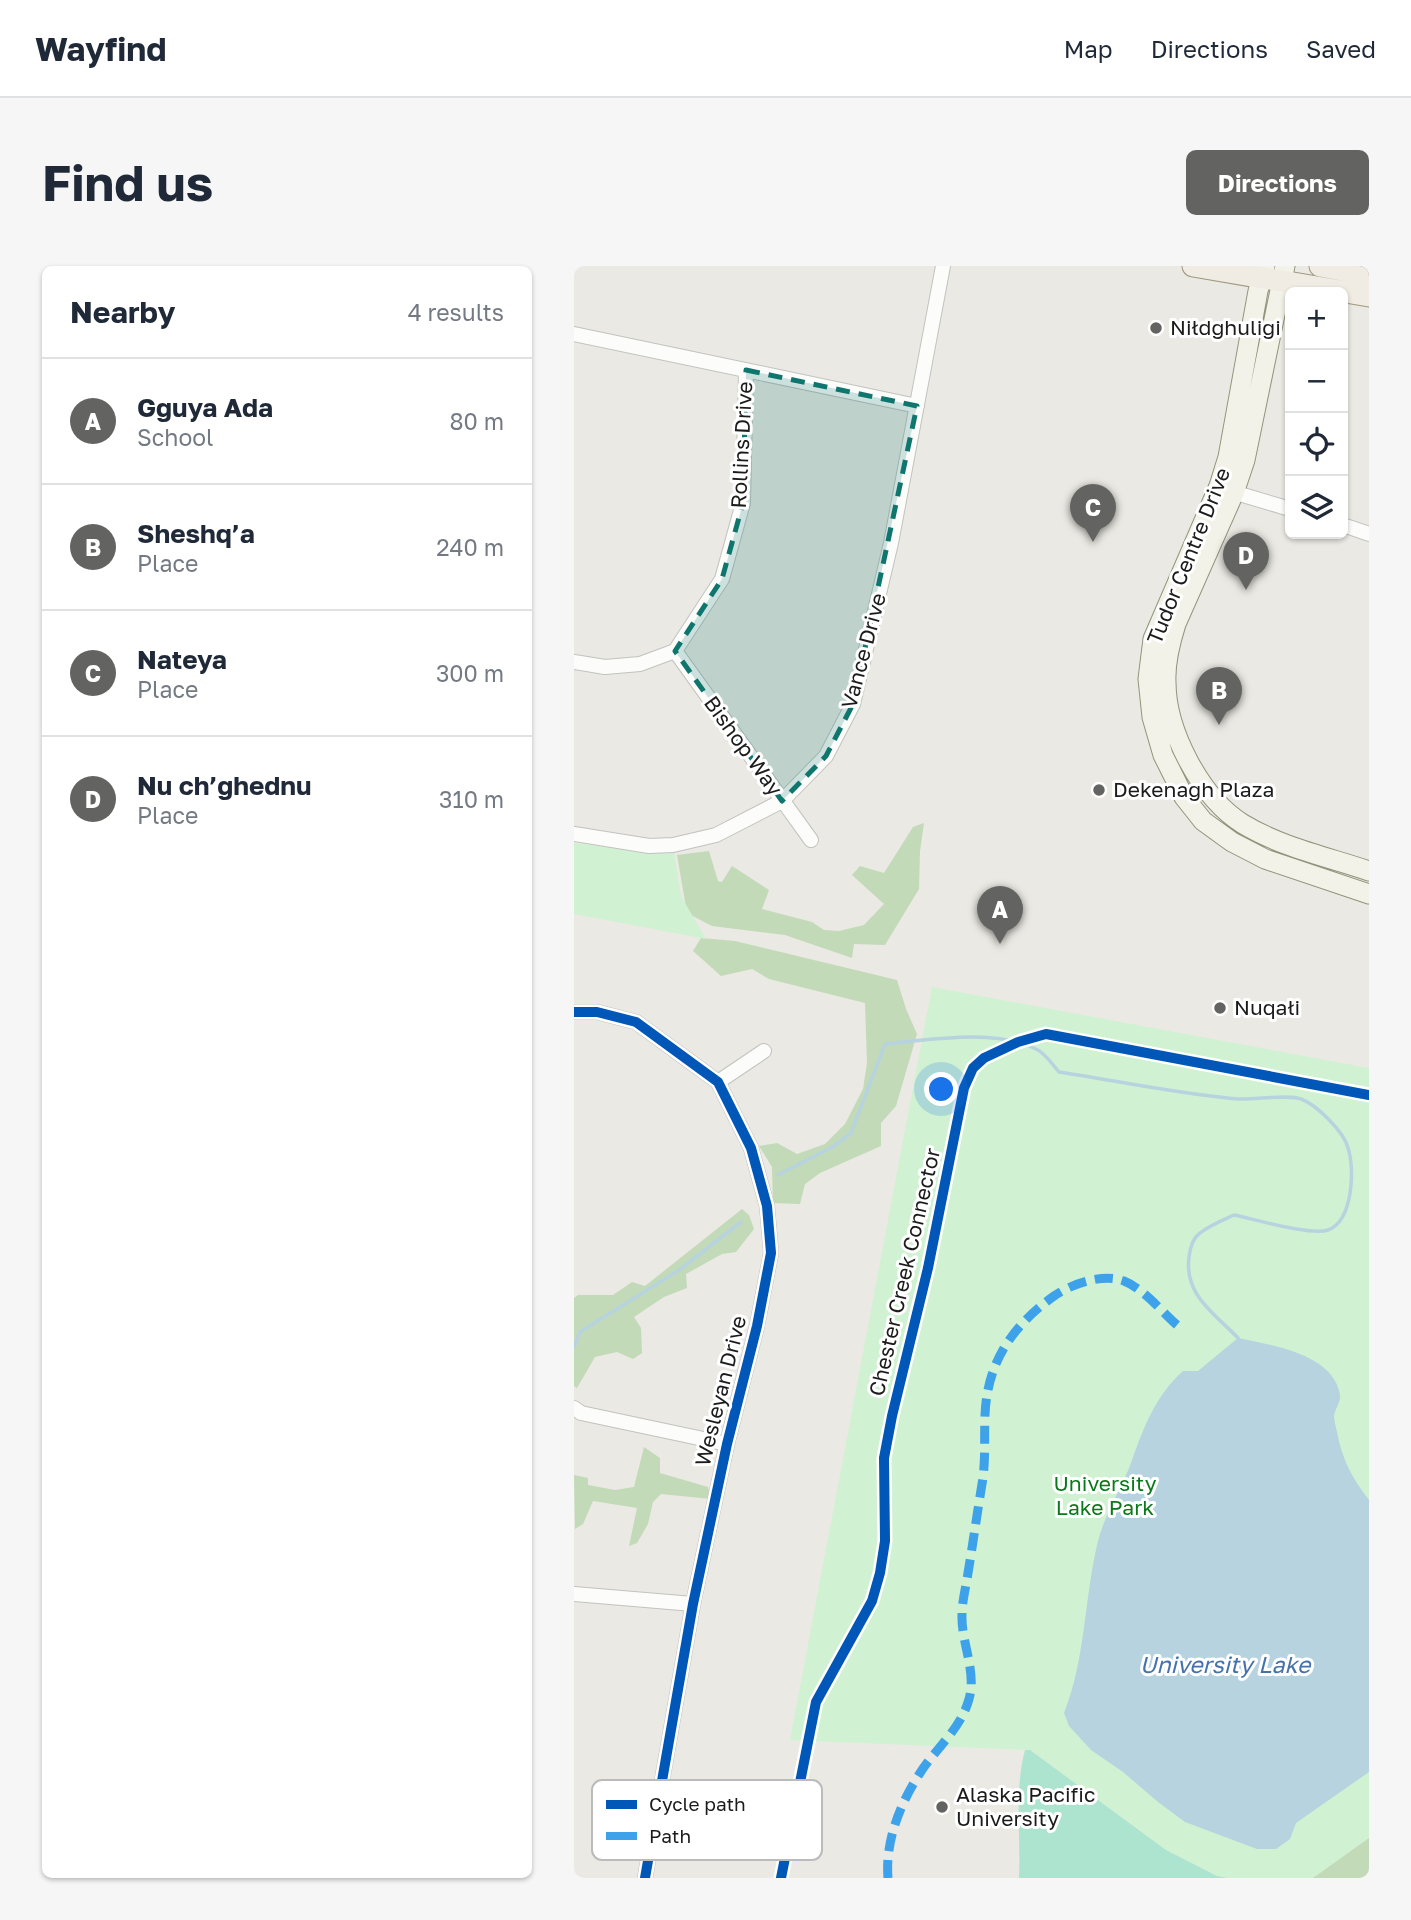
<!DOCTYPE html>
<meta charset="utf-8">
<style>
body{margin:0;font-family:"Golos Text",sans-serif;background:#f6f6f7;color:#1f2937}
.controls{position:absolute;right:21px;top:21px;display:grid;overflow:hidden;border-radius:10px;box-shadow:0 2px 5px #0004}
.controls button{width:63px;height:63px;display:grid;place-items:center;padding:0;border:0;border-bottom:2px solid #e0e1e3;background:#fff;color:#1f2937;font:35px sans-serif}
.you{position:absolute;left:368px;top:824px;width:24px;height:24px;margin:-18px;border:5px solid #fff;border-radius:50%;background:#1a73e8;box-shadow:0 0 0 10px #1a73e833}
.badge{display:grid;place-items:center;width:46px;height:46px;border-radius:50%;background:#636361;color:#fff;font-size:23px;font-weight:700}
.pin{position:absolute;translate:-50% -58px;filter:drop-shadow(0 2px 4px #0008)}
.pin::after{content:'';position:absolute;top:37px;width:24px;height:21px;background:inherit;clip-path:polygon(0 0,100% 0,50% 100%)}
.list{margin:0;padding:0;list-style:none}
h2{display:flex;justify-content:space-between;align-items:center;height:91px;margin:0;padding:0 28px;font-size:30px}
h2 small{font-size:23px;font-weight:400;color:#747a83}
.list li{display:grid;grid-template-columns:46px 1fr auto;gap:21px;align-items:center;box-sizing:border-box;height:126px;padding:0 28px;border-top:2px solid #e0e1e3}
.list b{display:block;font-size:26px;white-space:nowrap}
.list p{margin:0;font-size:23px;white-space:nowrap;color:#747a83}
.list em{font-size:23px;font-style:normal;color:#747a83}
.icon{flex:none;width:38px;height:38px;fill:none;stroke:currentColor;stroke-width:2;stroke-linecap:round;stroke-linejoin:round}
.map{position:relative;flex:none;width:795px;height:1612px;overflow:hidden;border-radius:10px}
header{display:flex;align-items:center;gap:42px;box-sizing:border-box;height:98px;padding:0 35px;background:#fff;border-bottom:2px solid #e0e1e3}
header strong{font-size:33px}
nav{display:flex;gap:38px;margin-inline-start:auto;font-size:24px}
.intro{display:flex;align-items:center;justify-content:space-between;box-sizing:border-box;height:168px;padding:0 42px}
h1{margin:0;font-size:49px}
.button{padding:18px 32px;border-radius:10px;background:#636361;color:#fff;font-size:24px;font-weight:700}
main{display:flex;gap:42px;padding:0 42px}
aside{flex:1;background:#fff;border-radius:10px;box-shadow:0 2px 5px #0004}
.map>svg:first-child{display:block}
.forest{fill:#c2dab8}
.park{fill:#d0f2d2}
.pitch{fill:#ade4cf}
.water{fill:#b6d3df}
.lines{fill:none;stroke-linecap:round;stroke-linejoin:round}
.stream{stroke:#b6d3df;stroke-width:3.5}
.street-casing{stroke:#c2c2bf;stroke-width:16}
.secondary-casing{stroke:#90947b;stroke-width:21}
.primary-casing{stroke:#a09880;stroke-width:23}
.street{stroke:#fcfcfb;stroke-width:14}
.secondary{stroke:#f2f2e8;stroke-width:19}
.primary{stroke:#f0ece3;stroke-width:21}
.quiet{stroke:#3da2ea;stroke-width:9;stroke-dasharray:18 9;stroke-linecap:butt}
.cycleway-casing{stroke:#fff;stroke-width:15}
.cycleway{stroke:#0057b8;stroke-width:10}
.marked{fill:#0f766e;fill-opacity:0.2;stroke:#0f766e;stroke-width:5;stroke-dasharray:14 9;stroke-linejoin:round}
.poi-dot{fill:#636361;stroke:#fff;stroke-width:2.5}
.labels{text-anchor:middle;stroke-width:6;stroke-linejoin:round;paint-order:stroke}
.poi-label{font-size:21px;fill:#1b1b1b;stroke:#fff;text-anchor:start}
.street-label{font-size:21px;fill:#1b1b1b;stroke:#fff}
.park-label{font-size:21px;fill:#097a1a;stroke:#fff}
.water-label{font-size:23px;font-style:italic;fill:#4672ac;stroke:#fff}
.key{fill:#fff;stroke:#bbb;stroke-width:2}
.key-label{font-size:19px;fill:#1b1b1b}
</style>
<header>
<strong>Wayfind</strong>
<nav><a>Map</a><a>Directions</a><a>Saved</a></nav>
</header>
<div class="intro"><h1>Find us</h1><a class="button">Directions</a></div>
<main>
<aside>
<h2>Nearby<small>4 results</small></h2>
<ul class="list">
<li><span class="badge">A</span><div><b>Gguya Ada</b><p>School</p></div><em>80 m</em></li>
<li><span class="badge">B</span><div><b>Sheshq’a</b><p>Place</p></div><em>240 m</em></li>
<li><span class="badge">C</span><div><b>Nateya</b><p>Place</p></div><em>300 m</em></li>
<li><span class="badge">D</span><div><b>Nu ch’ghednu</b><p>Place</p></div><em>310 m</em></li>
</ul>
</aside>
<div class="map">
<svg width="795" height="1612" viewBox="0 0 795 1612">
<rect width="100%" height="100%" fill="#eae9e3"/>
<path class="forest" d="M350 557 346 585 345 623 311 679 280 678 278 692 211 669 138 660 113 647 103 589 135 585 144 615 148 616 158 600 195 624 188 643 238 656 250 664 265 665 290 659 310 638 278 609 286 600 310 607 339 561Z
M127 672 161 675 323 714 332 743 343 768 322 840 307 857V880L246 907 231 918 226 938 199 937 198 901 185 880 203 877 223 888 251 878 271 858 289 823 293 797 291 737 195 713 178 703 147 710 119 685Z
M168 943 175 949 180 963 162 986 148 988 112 1008 113 1022 90 1031 60 1051 67 1062 68 1087 59 1093 43 1086 21 1091 3 1122 0 1120V1032L4 1029H39L58 1016 71 1020Z
M70 1181 86 1192V1207L134 1221 137 1233 87 1228 79 1236 74 1258 63 1277 55 1280 63 1242 19 1235 9 1258 1 1263 0 1209 14 1212V1219L41 1224 60 1221Z
M795 1554V1612H724Z"/>
<path class="park" d="M0 577 100 587 107 630 132 673 0 648Z
M358 721 795 802V1572L739 1612H653L643 1610 592 1584 456 1484 216 1474Z"/>
<path class="pitch" d="M451 1484H456L592 1584 643 1610 653 1612H445C447 1569 440 1526 451 1484Z"/>
<path class="water" d="M664 1072C697 1079 760 1088 766 1129 767 1136 761 1143 760 1150 760 1155 762 1161 763 1166 768 1193 778 1212 795 1234V1506L722 1557 716 1573 702 1583H683L611 1556 584 1536 549 1506 517 1484 495 1460 490 1447C512 1392 510 1332 524 1275 531 1248 547 1223 557 1197 569 1163 581 1130 609 1105H624Z"/>
<g class="lines">
<path class="stream" d="M204 909 260 880 277 867 311 778C356 774 420 762 462 783 471 787 479 799 485 806 544 815 604 828 664 833 680 834 715 828 727 833 743 839 770 866 774 882 781 903 779 955 754 964 737 970 680 953 660 949 649 954 636 959 626 967 619 972 616 982 615 991 610 1029 640 1047 664 1072
M0 1081 6 1066 105 1004 167 956"/>
<defs>
<path id="street" d="M0 68 343 140
M652 224 716 243
M769 259 795 268
M101 385 237 574
M0 396 31 401 66 398 101 385 148 313 169 237 172 104
M0 568 75 580 99 579 142 569 208 535 252 490 279 438 317 277 369 0
M0 746H23L62 756 144 816 177 882 193 940 197 987 183 1060 153 1178 119 1338 71 1612
M144 816 190 785
M0 1142 7 1147 153 1178
M0 1328 119 1338"/>
<path id="secondary" d="M691 0 684 25 654 191 645 220 579 373 574 413 578 451 589 489 610 531 629 555 658 576 691 593 795 628
M711 0 671 194 660 227 602 358C596 377 591 396 592 416 592 465 627 532 669 558 707 581 754 591 795 605"/>
<path id="primary" d="M619 0 795 30
M746 0 795 9"/>
</defs>
<use href="#street" class="street-casing"/>
<use href="#secondary" class="secondary-casing"/>
<use href="#primary" class="primary-casing"/>
<use href="#street" class="street"/>
<use href="#secondary" class="secondary"/>
<use href="#primary" class="primary"/>
<path class="quiet" d="M314 1612C311 1575 326 1538 346 1507 362 1482 387 1463 395 1433 403 1406 387 1376 388 1349 388 1335 392 1321 394 1307 399 1277 403 1248 408 1218 412 1195 410 1172 411 1149 413 1097 438 1060 480 1030 497 1018 529 1007 550 1015 570 1023 587 1045 603 1059"/>
<defs>
<path id="cycleway" d="M0 746H23L62 756 144 816 177 882 193 940 197 987 183 1060 153 1178 119 1338 71 1612
M207 1612 242 1436 298 1335 306 1307 311 1275 310 1192 318 1150 354 1002 390 822 399 802 410 792 444 776 472 768 795 829"/>
</defs>
<use href="#cycleway" class="cycleway-casing"/>
<use href="#cycleway" class="cycleway"/>
</g>
<path class="marked" d="M172 104 343 140 279 438 252 490 208 535 101 385 148 313 169 237Z"/>
<g class="poi-dot">
<circle cx="582" cy="62" r="7"/>
<circle cx="525" cy="524" r="7"/>
<circle cx="646" cy="742" r="7"/>
<circle cx="368" cy="1541" r="7"/>
</g>
<g class="labels">
<g class="poi-label">
<text x="596" y="69">Niłdghuligi</text>
<text x="539" y="531">Dekenagh Plaza</text>
<text x="660" y="749">Nuqałi</text>
<text x="382" y="1536">Alaska Pacific<tspan x="382" dy="24">University</tspan></text>
</g>
<g class="street-label">
<text transform="translate(168 179) rotate(-87)" y="7">Rollins Drive</text>
<text transform="translate(615 290) rotate(-68)" y="7">Tudor Centre Drive</text>
<text transform="translate(290 385) rotate(-75)" y="7">Vance Drive</text>
<text transform="translate(169 480) rotate(54)" y="7">Bishop Way</text>
<text transform="translate(331 1006) rotate(-77)" y="7">Chester Creek Connector</text>
<text transform="translate(147 1125) rotate(-76)" y="7">Wesleyan Drive</text>
</g>
<g class="park-label">
<text x="531" y="1225">University<tspan x="531" dy="24">Lake Park</tspan></text>
</g>
<g class="water-label">
<text x="651" y="1407">University Lake</text>
</g>
</g>
<rect x="18" y="1514" width="230" height="80" rx="10" class="key"/>
<rect x="32" y="1534" width="31" height="9" fill="#0057b8"/>
<rect x="32" y="1566" width="31" height="8" fill="#3da2ea"/>
<g class="key-label">
<text x="75" y="1545">Cycle path</text>
<text x="75" y="1577">Path</text>
</g>
</svg>
<div class="controls">
<button>+</button>
<button>−</button>
<button><svg class="icon" aria-label="locate" viewBox="0 0 24 24"><circle cx="12" cy="12" r="6"/><path d="M12 2v4M12 18v4M2 12h4M18 12h4"/></svg></button>
<button><svg class="icon" aria-label="layers" viewBox="0 0 24 24"><path d="M12 4l9 5-9 5-9-5zM3 14l9 5 9-5"/></svg></button>
</div>
<div class="you"></div>
<div class="pin badge" style="left:426px;top:678px">A</div>
<div class="pin badge" style="left:645px;top:459px">B</div>
<div class="pin badge" style="left:519px;top:276px">C</div>
<div class="pin badge" style="left:672px;top:324px">D</div>
</div>
</main>
